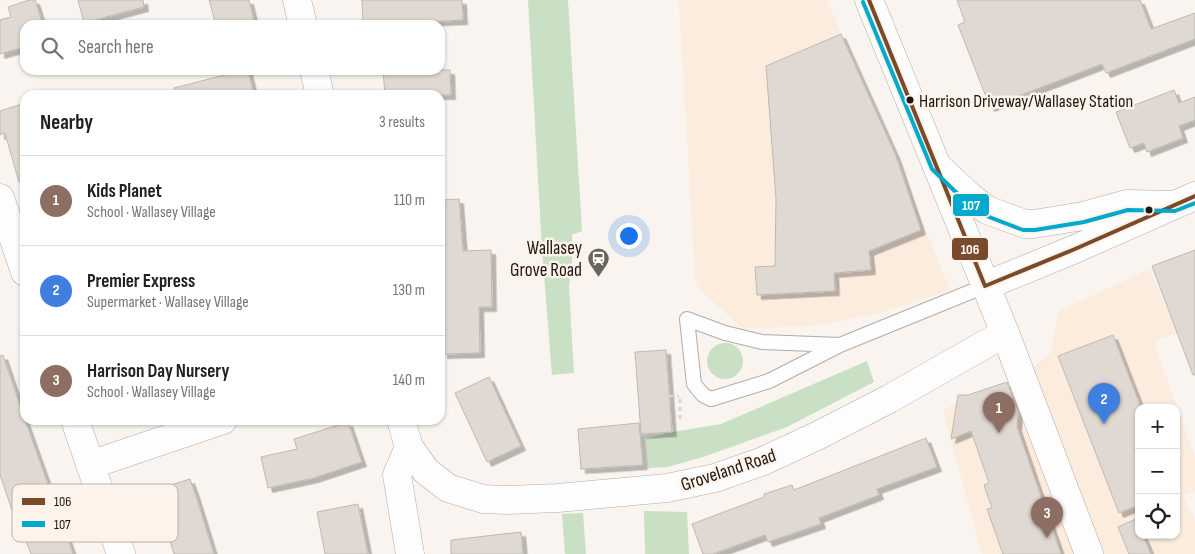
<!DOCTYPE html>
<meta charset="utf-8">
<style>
body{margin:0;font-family:"Sofia Sans Condensed",sans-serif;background:#f6f6f6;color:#202124}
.controls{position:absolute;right:15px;bottom:15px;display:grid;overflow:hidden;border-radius:10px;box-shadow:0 1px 4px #0004}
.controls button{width:45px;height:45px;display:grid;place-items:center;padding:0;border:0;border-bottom:1px solid #e0e0e0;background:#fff;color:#202124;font:25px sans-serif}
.you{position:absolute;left:628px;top:235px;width:18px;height:18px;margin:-12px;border:4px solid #fff;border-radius:50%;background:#1a73e8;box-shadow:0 0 0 8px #1a73e833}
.badge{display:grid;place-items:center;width:32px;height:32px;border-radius:50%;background:#0b8043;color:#fff;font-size:16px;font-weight:700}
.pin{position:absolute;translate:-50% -41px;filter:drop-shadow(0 1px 2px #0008)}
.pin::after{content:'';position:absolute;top:26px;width:18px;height:15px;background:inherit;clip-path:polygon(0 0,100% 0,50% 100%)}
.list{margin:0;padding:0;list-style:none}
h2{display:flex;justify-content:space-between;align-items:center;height:65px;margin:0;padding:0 20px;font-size:21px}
h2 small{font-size:16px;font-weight:400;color:#757577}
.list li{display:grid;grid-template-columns:32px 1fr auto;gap:15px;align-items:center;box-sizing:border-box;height:90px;padding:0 20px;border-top:1px solid #e0e0e0}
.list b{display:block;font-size:19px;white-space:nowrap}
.list p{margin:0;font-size:16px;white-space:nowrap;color:#757577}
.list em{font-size:16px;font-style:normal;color:#757577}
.icon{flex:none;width:28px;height:28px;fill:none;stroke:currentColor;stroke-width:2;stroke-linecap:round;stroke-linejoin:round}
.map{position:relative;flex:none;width:1195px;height:554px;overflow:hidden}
.search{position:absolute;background:#fff;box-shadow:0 1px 4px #0004;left:20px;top:20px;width:425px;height:55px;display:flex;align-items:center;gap:12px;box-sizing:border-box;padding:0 18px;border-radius:15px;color:#757577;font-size:19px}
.panel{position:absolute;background:#fff;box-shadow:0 1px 4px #0004;left:20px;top:90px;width:425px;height:335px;border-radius:15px}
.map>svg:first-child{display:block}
.built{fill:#fcecde;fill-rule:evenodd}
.green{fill:#c9e0c5}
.building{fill:#e0d9d3;stroke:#bfb8b2;filter:url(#shadow)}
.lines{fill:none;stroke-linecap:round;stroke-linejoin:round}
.service-casing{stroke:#b2aba6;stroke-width:16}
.minor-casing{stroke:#b2aba6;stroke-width:29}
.tertiary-casing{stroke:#b2aba6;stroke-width:29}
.secondary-casing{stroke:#b2aba6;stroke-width:29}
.path{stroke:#d9d6d5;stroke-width:3;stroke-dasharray:4 4;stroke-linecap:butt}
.service{stroke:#fefdfd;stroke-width:14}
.minor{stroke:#fefdfd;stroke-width:28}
.tertiary{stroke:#fefdfd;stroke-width:28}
.secondary{stroke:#fefdfd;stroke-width:28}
.bus-1-casing{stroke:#fdf3eb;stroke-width:8}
.bus-2-casing{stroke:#fdf3eb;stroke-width:8}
.bus-1{stroke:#7a4b2a;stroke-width:4}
.bus-2{stroke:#00a9ce;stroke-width:4}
.bus-dot{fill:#1e160f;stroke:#fdf3eb;stroke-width:2}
.labels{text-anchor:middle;stroke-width:5;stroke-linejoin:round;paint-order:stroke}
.bus-label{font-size:18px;fill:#1e160f;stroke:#fdf3eb;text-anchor:start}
.poi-label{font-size:19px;fill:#1e160f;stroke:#fdf3eb;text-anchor:end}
.street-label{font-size:19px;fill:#1e160f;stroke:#fdf3eb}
.key{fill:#fdf3eb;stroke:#bab1a9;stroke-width:1}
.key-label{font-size:14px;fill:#1e160f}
.line-badge{stroke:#fdf3eb;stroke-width:2}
.badge-label{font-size:14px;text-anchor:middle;font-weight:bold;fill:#fff}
</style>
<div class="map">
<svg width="1195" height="554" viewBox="0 0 1195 554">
<defs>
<filter id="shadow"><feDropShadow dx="4.5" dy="4.5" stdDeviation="0" flood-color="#0004"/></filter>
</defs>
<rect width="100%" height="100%" fill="#f9f4ef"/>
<path class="built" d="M679 0H827L841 34 896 156 950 290 879 313 821 325 743 329 698 288 695 278Z
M1150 269 1177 333 1154 342 1195 458V491L1183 495 1195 522V554H982L943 411 968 395 1019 378 1050 354 1059 311ZM1139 408H1176V535H1139Z"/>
<path class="green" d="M528 0H568L582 231 572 235V263L569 287 574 373 552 375 542 250Z
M707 361a18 18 0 1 1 36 0a18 18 0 1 1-36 0Z
M867 361 874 382 787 427 706 456 668 467 648 468 645 439 672 432 721 424Z
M644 511 687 512 689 554H645Z
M583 513 586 554H565L562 514Z"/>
<path class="building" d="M29 0H35L43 25H25V47L0 54V20L11 17 8 7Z
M78 0H143L144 7 84 23Z
M209 0H249L255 25H216Z
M362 0H462L463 20 363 25Z
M957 0H1140L1151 29 1195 13V39L1106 73 1102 64 990 107 958 25 965 22Z
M841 34 896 156 921 230 869 251 871 270 834 273 835 291 757 295 755 267 775 266 776 199 766 66Z
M244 70H248L254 95H175L174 88Z
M383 70H450L451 95H385Z
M1174 90 1179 103 1195 97V120L1179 126 1183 138 1147 152 1144 143 1130 148 1116 112Z
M25 103V181L19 182 5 133 0 135V111Z
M459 199 463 251 491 250 492 307H479L480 353 443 354 442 308H440V200Z
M1195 250V375H1193L1152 266Z
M1113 335 1139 402V505L1119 513 1058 356Z
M666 350 672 432 641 434 635 352Z
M3 355 25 420 73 554H31L14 510H12L0 475V356Z
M489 377 521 446 487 462 455 393Z
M1007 382 1018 411 1017 427 1061 554H1003L987 509 992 508 984 485 989 483 971 431 951 439 958 395H968Z
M348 422 362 462 314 478 268 488 261 457 297 449 294 439Z
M639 423 643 465 581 469 578 429Z
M926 438 937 467 877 489 879 495 819 518 821 524 768 542 765 535 713 554H703L692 524 764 497V494L792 485 794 490Z
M190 479 196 496 214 554H174L154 490Z
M358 504 368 554H325L317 512Z
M1136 519 1139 525V535H1143L1151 554H1129L1118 527Z
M521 532 523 554H451V540Z"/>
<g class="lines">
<defs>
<path id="service" d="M840 345 762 342 725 333 687 319 694 384 703 395 711 399 769 381 840 345 985 286"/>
<path id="minor" d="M297 0 303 25
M314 70 320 95
M0 198 25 272
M75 420 121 554
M401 420 409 447 426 471 448 488 483 499 506 500 558 498 667 488 715 478 761 462 817 436 889 399 1005 333
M409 447 397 475 410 554
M90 465 223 420"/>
<path id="tertiary" d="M937 166 969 196 987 210 1025 224H1034L1083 216 1127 204 1174 205
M985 286 1075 249 1195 196"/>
<path id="secondary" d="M869 0 1005 333 1089 554"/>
</defs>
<use href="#service" class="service-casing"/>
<use href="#minor" class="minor-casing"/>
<use href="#tertiary" class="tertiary-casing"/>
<use href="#secondary" class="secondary-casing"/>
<path class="path" d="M669 396H679
M680 399V422
M670 438 675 460"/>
<use href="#service" class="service"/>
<use href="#minor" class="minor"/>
<use href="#tertiary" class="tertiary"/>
<use href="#secondary" class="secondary"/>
<defs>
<path id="bus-1" d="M869 0 985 286 1075 249 1195 196"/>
<path id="bus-2" d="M863 2 932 169 965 201 984 215 1023 230H1035L1084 222 1128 210 1175 211 1195 203"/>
</defs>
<use href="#bus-1" class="bus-1-casing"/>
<use href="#bus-2" class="bus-2-casing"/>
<use href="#bus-1" class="bus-1"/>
<use href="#bus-2" class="bus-2"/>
</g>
<defs>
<symbol id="station-pin" viewBox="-11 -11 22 30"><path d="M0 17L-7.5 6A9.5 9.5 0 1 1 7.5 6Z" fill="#6b645d" stroke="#fdf3eb"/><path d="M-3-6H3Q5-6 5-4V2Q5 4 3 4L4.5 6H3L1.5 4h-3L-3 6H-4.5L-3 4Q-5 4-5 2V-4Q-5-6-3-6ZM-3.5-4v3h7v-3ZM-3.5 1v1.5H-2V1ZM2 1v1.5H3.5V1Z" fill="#fff"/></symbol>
</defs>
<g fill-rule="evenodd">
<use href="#station-pin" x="586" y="246" width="25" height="34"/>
</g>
<g class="bus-dot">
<circle cx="910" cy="100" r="4.5"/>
<circle cx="1149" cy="210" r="4.5"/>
</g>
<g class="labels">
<g class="bus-label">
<text x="919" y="107">Harrison Driveway/Wallasey Station</text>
</g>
<g class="poi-label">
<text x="582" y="254">Wallasey<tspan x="582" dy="22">Grove Road</tspan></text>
</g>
<g class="street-label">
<text transform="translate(728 469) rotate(-18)" y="7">Groveland Road</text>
</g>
</g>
<rect x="12" y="484" width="166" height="58" rx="8" class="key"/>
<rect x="22" y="498" width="23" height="7" fill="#7a4b2a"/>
<rect x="22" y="521" width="23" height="6" fill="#00a9ce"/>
<g class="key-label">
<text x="54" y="506">106</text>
<text x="54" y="529">107</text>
</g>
<g class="line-badge">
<rect x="952" y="193" width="38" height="24" rx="5" fill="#00a9ce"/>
<rect x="951" y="237" width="38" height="24" rx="5" fill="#7a4b2a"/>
</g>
<g class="badge-label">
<text x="971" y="210">107</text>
<text x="970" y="254">106</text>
</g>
</svg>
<div class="controls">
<button>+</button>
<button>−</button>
<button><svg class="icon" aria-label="locate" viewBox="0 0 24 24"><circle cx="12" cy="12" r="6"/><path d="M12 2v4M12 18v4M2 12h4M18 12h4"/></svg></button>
</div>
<div class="you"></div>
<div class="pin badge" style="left:999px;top:433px;background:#8d6e63">1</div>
<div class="pin badge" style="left:1104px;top:424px;background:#3f7fe0">2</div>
<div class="pin badge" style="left:1047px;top:538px;background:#8d6e63">3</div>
<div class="search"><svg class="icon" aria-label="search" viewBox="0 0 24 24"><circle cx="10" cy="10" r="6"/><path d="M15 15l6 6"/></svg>Search here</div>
<section class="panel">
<h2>Nearby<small>3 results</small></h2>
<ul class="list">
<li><span class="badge" style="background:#8d6e63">1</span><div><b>Kids Planet</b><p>School · Wallasey Village</p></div><em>110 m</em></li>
<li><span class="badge" style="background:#3f7fe0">2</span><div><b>Premier Express</b><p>Supermarket · Wallasey Village</p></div><em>130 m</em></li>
<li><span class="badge" style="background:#8d6e63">3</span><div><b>Harrison Day Nursery</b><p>School · Wallasey Village</p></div><em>140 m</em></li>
</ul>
</section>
</div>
